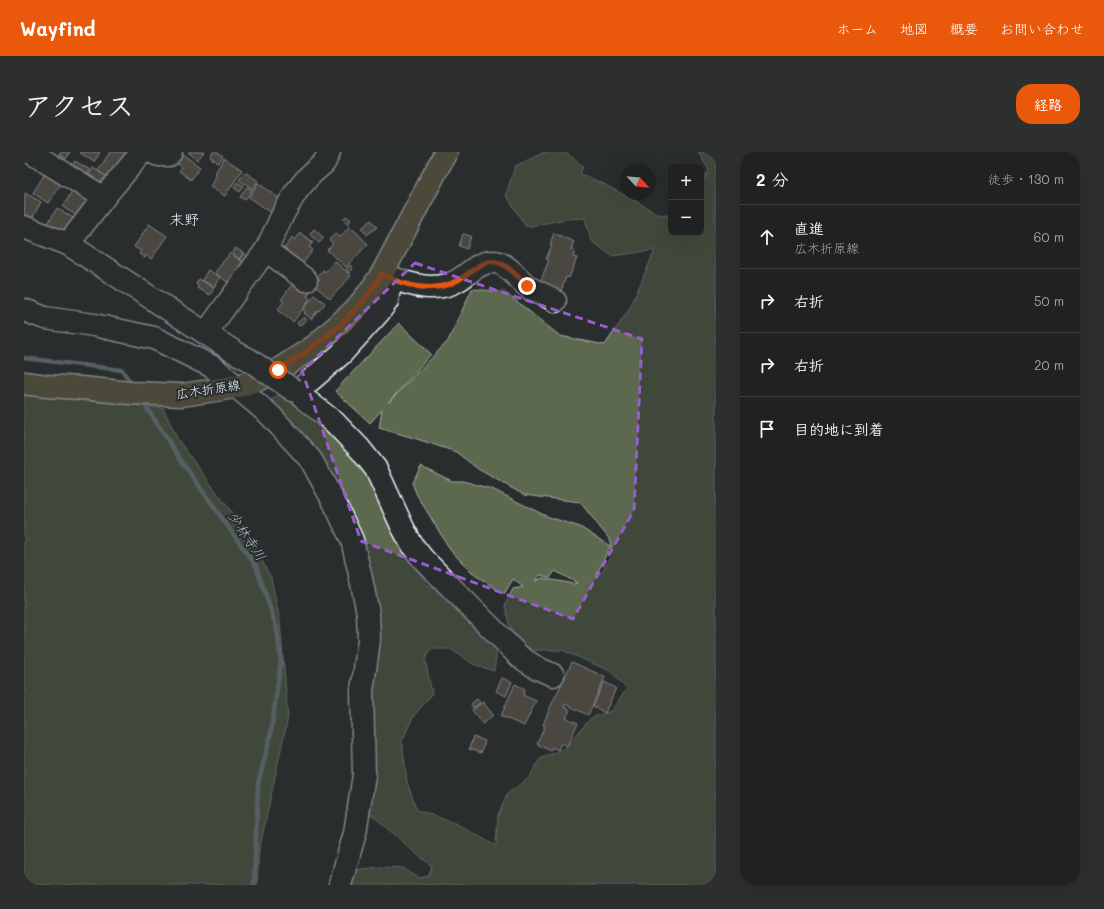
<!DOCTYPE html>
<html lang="ja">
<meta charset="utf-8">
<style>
body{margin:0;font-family:Mali,"Klee One",sans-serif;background:#2d2f2f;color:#f1f3f6}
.controls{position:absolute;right:12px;top:12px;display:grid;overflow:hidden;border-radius:8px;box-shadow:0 4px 16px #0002}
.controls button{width:36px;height:36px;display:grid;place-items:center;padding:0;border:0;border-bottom:1px solid #3d3f40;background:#202222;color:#f1f3f6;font:20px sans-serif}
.compass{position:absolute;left:596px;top:12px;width:36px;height:36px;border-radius:50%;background:#202222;box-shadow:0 4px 16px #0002;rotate:116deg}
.stop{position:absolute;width:12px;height:12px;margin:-9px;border:3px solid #ea580c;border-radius:50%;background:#fff}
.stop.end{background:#ea580c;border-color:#fff;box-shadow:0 1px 4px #0008}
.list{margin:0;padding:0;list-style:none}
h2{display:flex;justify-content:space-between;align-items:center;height:52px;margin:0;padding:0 16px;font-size:17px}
h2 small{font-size:13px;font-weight:400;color:#a2a4a5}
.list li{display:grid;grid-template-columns:26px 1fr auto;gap:12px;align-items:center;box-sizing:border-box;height:64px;padding:0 16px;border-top:1px solid #3d3f40}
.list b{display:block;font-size:15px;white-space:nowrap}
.list p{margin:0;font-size:13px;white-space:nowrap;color:#a2a4a5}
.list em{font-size:13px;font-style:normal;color:#a2a4a5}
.icon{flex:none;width:22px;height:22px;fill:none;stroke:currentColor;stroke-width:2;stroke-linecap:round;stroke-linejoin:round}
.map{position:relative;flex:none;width:692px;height:733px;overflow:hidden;border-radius:16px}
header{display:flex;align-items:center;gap:24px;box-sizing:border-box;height:56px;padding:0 20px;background:#ea580c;color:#fff}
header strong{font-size:19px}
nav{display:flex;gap:22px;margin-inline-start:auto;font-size:14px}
.intro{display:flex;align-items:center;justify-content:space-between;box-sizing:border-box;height:96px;padding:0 24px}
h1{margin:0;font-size:28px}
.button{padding:10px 18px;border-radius:16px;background:#ea580c;color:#fff;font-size:14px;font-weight:700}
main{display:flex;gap:24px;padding:0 24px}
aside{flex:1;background:#202222;border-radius:16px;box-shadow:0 4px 16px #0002}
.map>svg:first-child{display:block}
.green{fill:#5c6950;stroke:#a2ada4;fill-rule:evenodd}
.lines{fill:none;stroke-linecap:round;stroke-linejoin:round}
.stream{stroke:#899da6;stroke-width:4.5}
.building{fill:#726558;stroke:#e8f1f8}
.minor-casing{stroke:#e8f1f8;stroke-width:25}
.major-casing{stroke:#e8f1f8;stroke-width:25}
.minor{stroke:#2a2d2e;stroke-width:22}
.major{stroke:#726c4b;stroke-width:22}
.minor-bridge-casing{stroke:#e8f1f8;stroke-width:25;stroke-linecap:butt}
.minor-bridge{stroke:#2a2d2e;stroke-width:22}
.route{stroke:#ea580c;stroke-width:5}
.marked{fill:none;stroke:#965dcd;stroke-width:3;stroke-dasharray:8 5;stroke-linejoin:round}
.labels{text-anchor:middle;stroke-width:4;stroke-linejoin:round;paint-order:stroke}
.street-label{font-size:13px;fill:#e8f1f8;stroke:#2a2d2e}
.water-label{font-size:14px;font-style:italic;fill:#a9b9c1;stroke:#2a2d2e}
.quarter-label{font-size:15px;fill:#e8f1f8;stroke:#2a2d2e}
</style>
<header>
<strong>Wayfind</strong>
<nav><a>ホーム</a><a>地図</a><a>概要</a><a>お問い合わせ</a></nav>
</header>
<div class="intro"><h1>アクセス</h1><a class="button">経路</a></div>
<main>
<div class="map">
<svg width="692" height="733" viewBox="0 0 692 733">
<rect width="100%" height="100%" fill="#2a2d2e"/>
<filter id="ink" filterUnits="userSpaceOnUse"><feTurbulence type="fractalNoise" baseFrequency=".025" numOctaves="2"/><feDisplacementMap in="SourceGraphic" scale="8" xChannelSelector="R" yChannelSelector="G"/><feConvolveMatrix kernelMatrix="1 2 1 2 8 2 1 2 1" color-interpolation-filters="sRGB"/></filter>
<g filter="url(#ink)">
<path class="green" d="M521 0H541L559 14 556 22 580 32 636 63 647 62V81H677V33L685 18 674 0H692V733H323L329 718 357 715 379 716 395 726 404 724 408 714 389 699 346 661 341 644 347 434 245 249 261 240 277 251 341 313 385 405 403 432 434 454 474 490 470 519 449 512 427 497H407L401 507 408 542 389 565 378 589 383 630 393 658 433 672 472 694 474 663 484 641 505 626 516 607 541 596 567 566 587 559 603 537 586 519 538 498H507L487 482 481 453 489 437 499 435 489 427 480 442 451 423 427 399 393 343 388 331 397 314 428 329H439L468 337 522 364 556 375 586 394 572 424 578 421 588 402 586 388 556 350 500 343 454 317 432 300 390 286 355 276 358 258 346 271 311 239 375 171 407 202 364 251 424 189 448 137 481 140 536 184 581 193 606 156 631 98 588 104 567 89 561 66 542 67 502 75 482 43 491 14ZM531 419 553 431 550 432 518 426 511 429 516 423 526 426Z
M0 243 139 256 154 288 223 381 247 426 256 469 264 565 235 699 233 733H0Z"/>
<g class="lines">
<path class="stream" d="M0 206 98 218 109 234
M118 248 158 310 232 414 253 477 257 509 246 586 234 632 230 733"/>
</g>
<path class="building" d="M36 0H46L42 7 35 2Z
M55 0H76L70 10Z
M86 0H106L87 28 74 19Z
M155 0 176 15 167 28 155 19 158 15 148 8Z
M164 0H180L173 8Z
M189 0H193L199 4 194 11 186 5Z
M200 6 218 18 201 44 186 35 193 22 191 21Z
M51 9 66 18 59 28 45 19Z
M69 16 80 23 86 29 72 36 61 28Z
M22 20 38 30 24 51 9 41Z
M221 20 234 29 229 37 215 28Z
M213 30 220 34 216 40 210 36Z
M234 31 259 49 249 62 225 45Z
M223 35 228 38 221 48 216 45Z
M50 36 67 46 55 65 39 55Z
M1 41 17 50 5 72 0 69Z
M33 56 51 67 41 84 23 73Z
M322 64 327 68 324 72 319 67Z
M347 68 353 75 343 83 338 76Z
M125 72 143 84 127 107 122 103 121 106 115 102 117 99 110 95Z
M326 74 344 92 322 115 303 98 309 92 305 88 312 81 316 85Z
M290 77 300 86 295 91 285 82Z
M276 81 289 90 285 95 289 98 279 111 260 97 268 85 271 88Z
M530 81 550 90 547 97 551 99 549 105 553 106 545 126 542 125 537 139 516 130 525 108 522 107 528 93 526 92Z
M439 82 447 84 443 97 435 94Z
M212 96 219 101 215 107 208 101Z
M206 101 221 112 208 129 206 127 203 130 192 122V119Z
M220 101 226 106 222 112 215 107Z
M311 109 327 124 306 147 290 133 296 127 293 125 299 118 301 120Z
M326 113 329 117 325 121 322 117Z
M184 118 196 125 190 135 178 128Z
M175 127 190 136 186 143 173 136 174 134 172 132Z
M272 127 287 138 283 144 286 147 269 170 253 158 260 150 257 148Z
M290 143 301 151 295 159 294 158 287 167 280 161 282 160 279 158Z
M280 165 283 168 275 174 273 171Z
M548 510 581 525 564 563 541 552 540 555 546 558 542 566 554 571 543 594 537 591 534 598 528 595 527 599 513 592 521 574 519 573 525 558Z
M478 526 488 530 482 544 472 539Z
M580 530 592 536 581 561 569 554Z
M491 532 501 537 499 543 512 549 500 574 477 564Z
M453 547 456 551 449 556 447 552Z
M459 550 469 563 459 572 448 558Z
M449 585 461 589 457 601 445 597Z"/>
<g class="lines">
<defs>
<path id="minor" d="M6 0 80 46
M127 0 135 3H145L147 0
M0 75 44 92 212 201 224 207
M44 92 82 43 118 0
M242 98 282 128
M363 124C386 133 413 142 436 127 447 120 456 109 470 110 482 110 495 128 504 135 513 141 523 143 531 149
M0 158 21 166 70 173 130 186 189 215 246 263 287 308 310 350 328 388 336 422 344 461 345 488 338 539 340 623 331 681 316 733
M182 181 242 98 260 60 272 40 285 24 300 11 305 0
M269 238 274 239 317 202 355 160 363 149 365 137 363 124 358 122
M274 239 282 248 310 270 336 297 352 317 378 374 388 393 399 407 496 505 513 516 529 523"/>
<path id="major" d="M0 231 22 234 57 236 107 241 158 243 211 235 233 228 254 218 291 194 331 158 345 141 358 122 422 0"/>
</defs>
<use href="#minor" class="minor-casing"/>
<use href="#major" class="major-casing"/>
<use href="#minor" class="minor"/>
<use href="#major" class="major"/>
<defs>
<path id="minor-bridge" d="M224 207 269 238"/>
</defs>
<use href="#minor-bridge" class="minor-bridge-casing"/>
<use href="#minor-bridge" class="minor-bridge"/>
</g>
</g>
<g class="lines" filter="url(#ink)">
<path class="route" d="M254 218C288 198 320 173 344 143 350 136 353 129 358 122 380 134 411 142 434 128 446 122 457 107 472 110 482 111 496 127 503 134"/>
</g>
<path d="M0 0H692V733H0ZM391 111 618 187 610 358 549 467 337 389 278 219Z" fill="#2a2d2e" fill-opacity=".55" fill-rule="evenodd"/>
<path class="marked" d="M391 111 618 187 610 358 549 467 337 389 278 219Z"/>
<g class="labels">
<g class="street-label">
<text transform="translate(184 237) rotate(-9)" y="5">広木折原線</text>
</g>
<g class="water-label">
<text transform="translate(223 384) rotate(56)" y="5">少林寺川</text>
</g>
<g class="quarter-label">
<text x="160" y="73">末野</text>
</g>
</g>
</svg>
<div class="controls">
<button>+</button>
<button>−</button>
</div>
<svg class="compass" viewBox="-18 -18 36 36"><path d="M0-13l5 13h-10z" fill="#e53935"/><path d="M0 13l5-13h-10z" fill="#a2a4a5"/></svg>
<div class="stop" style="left:254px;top:218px"></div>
<div class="stop end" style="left:503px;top:134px"></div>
</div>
<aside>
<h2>2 分<small>徒歩 · 130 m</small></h2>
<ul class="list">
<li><svg class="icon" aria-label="ahead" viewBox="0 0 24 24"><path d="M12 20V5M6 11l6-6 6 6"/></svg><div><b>直進</b><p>広木折原線</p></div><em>60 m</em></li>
<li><svg class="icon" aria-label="right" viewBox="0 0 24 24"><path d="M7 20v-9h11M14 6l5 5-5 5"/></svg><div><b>右折</b></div><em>50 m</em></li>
<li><svg class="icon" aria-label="right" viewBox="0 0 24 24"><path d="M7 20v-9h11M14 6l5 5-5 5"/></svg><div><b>右折</b></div><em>20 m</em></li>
<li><svg class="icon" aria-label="arrive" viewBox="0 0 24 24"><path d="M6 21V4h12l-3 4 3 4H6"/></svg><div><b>目的地に到着</b></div></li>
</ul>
</aside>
</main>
